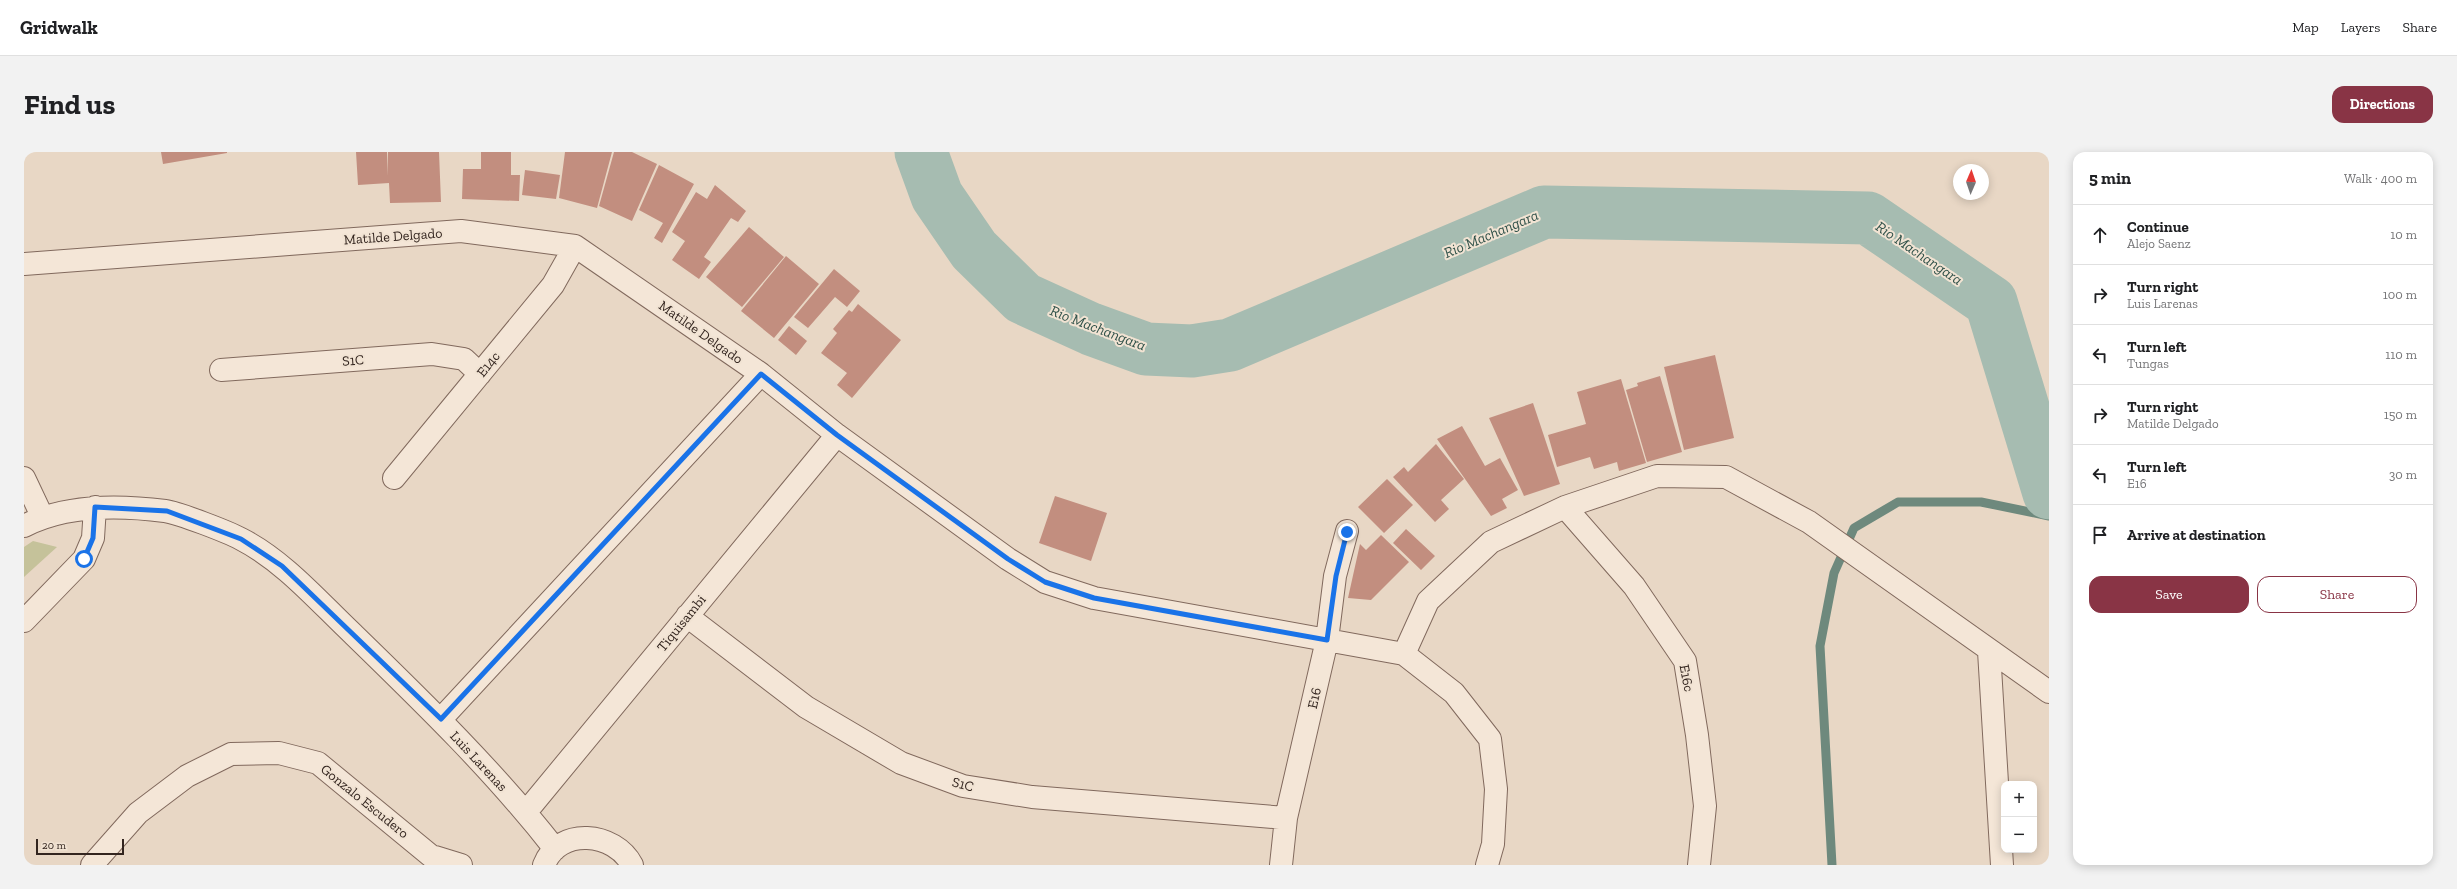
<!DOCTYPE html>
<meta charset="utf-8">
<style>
body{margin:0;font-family:"Zilla Slab",serif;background:#f2f2f2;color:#202124}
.controls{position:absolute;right:12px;bottom:12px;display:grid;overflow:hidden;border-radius:8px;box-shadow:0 2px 10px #0003}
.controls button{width:36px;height:36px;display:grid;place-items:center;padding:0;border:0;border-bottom:1px solid #e0e0e0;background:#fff;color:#202124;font:20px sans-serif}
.compass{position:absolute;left:1929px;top:12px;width:36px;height:36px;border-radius:50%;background:#fff;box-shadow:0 2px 10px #0003;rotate:2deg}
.scale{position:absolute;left:12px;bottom:10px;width:88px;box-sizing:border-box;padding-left:4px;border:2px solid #33251f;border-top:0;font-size:11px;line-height:14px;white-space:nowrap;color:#33251f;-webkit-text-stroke:3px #f1e3d3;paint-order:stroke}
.stop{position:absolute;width:12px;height:12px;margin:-9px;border:3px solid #1a73e8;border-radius:50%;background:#fff}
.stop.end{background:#1a73e8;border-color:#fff;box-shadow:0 1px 4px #0008}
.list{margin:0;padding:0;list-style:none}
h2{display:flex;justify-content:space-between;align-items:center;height:52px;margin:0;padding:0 16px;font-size:17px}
h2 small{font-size:13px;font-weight:400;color:#757577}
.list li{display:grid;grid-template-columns:26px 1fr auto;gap:12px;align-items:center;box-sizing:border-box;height:60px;padding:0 16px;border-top:1px solid #e0e0e0}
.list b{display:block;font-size:15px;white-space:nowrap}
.list p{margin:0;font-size:13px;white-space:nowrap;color:#757577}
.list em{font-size:13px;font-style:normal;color:#757577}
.actions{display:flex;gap:8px;padding:12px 16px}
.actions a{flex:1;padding:9px 0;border:1px solid #893445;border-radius:12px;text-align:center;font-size:14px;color:#893445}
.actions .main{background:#893445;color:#fff}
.icon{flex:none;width:22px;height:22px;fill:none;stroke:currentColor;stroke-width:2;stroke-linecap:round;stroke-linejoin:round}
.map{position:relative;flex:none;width:2025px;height:713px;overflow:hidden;border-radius:12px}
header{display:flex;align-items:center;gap:24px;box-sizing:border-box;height:56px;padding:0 20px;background:#fff;border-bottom:1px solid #e0e0e0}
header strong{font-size:19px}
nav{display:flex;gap:22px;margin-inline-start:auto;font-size:14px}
.intro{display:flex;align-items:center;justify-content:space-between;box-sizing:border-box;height:96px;padding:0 24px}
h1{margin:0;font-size:28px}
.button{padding:10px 18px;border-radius:12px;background:#893445;color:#fff;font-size:14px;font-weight:700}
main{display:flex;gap:24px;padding:0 24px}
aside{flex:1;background:#fff;border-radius:12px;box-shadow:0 2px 10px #0003}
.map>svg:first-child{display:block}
.green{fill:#c5c29a}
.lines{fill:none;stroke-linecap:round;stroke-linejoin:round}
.stream{stroke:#6e897d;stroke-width:9}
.river{stroke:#a6bcb1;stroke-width:53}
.building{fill:#c28e7f}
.minor-casing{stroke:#81695d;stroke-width:24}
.minor{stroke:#f4e6d7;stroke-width:22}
.route{stroke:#1a73e8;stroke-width:5}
.labels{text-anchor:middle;stroke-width:4;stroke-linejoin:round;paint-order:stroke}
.street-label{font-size:14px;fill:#33251f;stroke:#f1e3d3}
.water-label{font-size:15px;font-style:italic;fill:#305149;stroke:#f1e3d3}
</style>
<header>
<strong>Gridwalk</strong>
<nav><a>Map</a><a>Layers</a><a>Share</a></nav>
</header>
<div class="intro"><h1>Find us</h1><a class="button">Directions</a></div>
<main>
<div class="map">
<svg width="2025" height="713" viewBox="0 0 2025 713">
<rect width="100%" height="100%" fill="#e8d7c5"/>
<path class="green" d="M9 389 33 395 0 425V395Z"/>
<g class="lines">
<path class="stream" d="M1808 713 1796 494 1810 421 1830 376 1874 350H1957L2025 364"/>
<path class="river" d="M897 0 913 44 950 98 999 146 1067 177 1122 197 1168 199 1206 193 1520 60 1844 66 1967 150 2025 341"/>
</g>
<path class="building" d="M137 0H203V1L139 12Z
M332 0H363L364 24V0H415L417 50 366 51 365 31 334 33Z
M457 0H487V23H496L495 49 438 47 439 17H457Z
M541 0H588L573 56 535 46Z
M590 0H608L633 12 608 69 575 54Z
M635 13 670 32 638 91 630 86 639 71 615 58Z
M501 18 536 23 532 47 498 43Z
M691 33 722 59 714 70 707 66 680 105 687 110 675 127 648 108 661 89 648 80 672 40 683 47Z
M725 75 760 105 718 155 682 125Z
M762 104 795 132 750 186 717 159Z
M810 117 836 139 823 155 811 145 784 176 770 165Z
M834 152 877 188 828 246 813 233 823 221 797 201 813 181 809 177 825 158 828 160Z
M765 174 783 189 772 203 754 188Z
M1691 203 1710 286 1660 298 1640 215Z
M1636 224 1658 300 1623 310 1602 238 1614 234 1613 231Z
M1597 227 1622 311 1595 319 1593 310 1570 317 1566 305 1533 315 1524 283 1562 272 1553 240Z
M1509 251 1536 332 1500 344 1465 266Z
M1438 274 1461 314 1476 306 1494 338 1478 347 1483 356 1467 364 1413 287Z
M1412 292 1440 327 1417 348 1425 357 1411 370 1369 325 1380 315 1384 320Z
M1363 327 1389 353 1360 381 1334 355Z
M1031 344 1083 361 1067 409 1015 391Z
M1382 377 1411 404 1397 418 1369 391Z
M1357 383 1385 410 1347 448 1324 446 1336 392 1342 398Z"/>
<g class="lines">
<defs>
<path id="minor" d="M0 112 437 79 551 94 737 222 813 283 984 407 1021 430 1070 446 1380 502 1430 541 1466 587 1472 637 1469 692 1463 713
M197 218 408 202 440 207 456 222
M0 326 18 364
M370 326 529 133 551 94
M1541 355 1610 434 1661 509 1673 583 1681 654 1675 713
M0 374C42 352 95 353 141 359 155 361 204 380 217 387 260 409 294 449 329 482 400 551 470 619 531 697
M663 464 782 555 877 611 939 634 1008 645 1262 666
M0 469 60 407 69 386 71 355
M1965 499 1978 713
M1380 502 1404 449 1467 390 1541 355 1633 324 1702 325 1785 370 2025 540
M417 567 737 222
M502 660 813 283
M411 705 437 713
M68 713 114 661 163 624 207 602 255 601 294 611 418 713
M520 713C535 674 591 680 608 713
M1257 713 1262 666 1303 488 1311 424 1323 379"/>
</defs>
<use href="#minor" class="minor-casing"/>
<use href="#minor" class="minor"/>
</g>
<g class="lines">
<path class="route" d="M60 407 69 386 71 355 143 359 217 387 258 414 417 567 737 222 813 283 984 407 1021 430 1070 446 1303 488 1312 424 1323 380"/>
</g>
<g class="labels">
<g class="street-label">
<text transform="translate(369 84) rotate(-4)" y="5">Matilde Delgado</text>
<text transform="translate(677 180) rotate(35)" y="5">Matilde Delgado</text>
<text transform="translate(329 208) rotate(-4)" y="5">S1C</text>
<text transform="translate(464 212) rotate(-51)" y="5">E14c</text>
<text transform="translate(657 471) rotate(-51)" y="5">Tiquisambi</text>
<text transform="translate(1663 526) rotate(79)" y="5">E16c</text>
<text transform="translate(1290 546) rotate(-77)" y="5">E16</text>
<text transform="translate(455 609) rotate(47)" y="5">Luis Larenas</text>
<text transform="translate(939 632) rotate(15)" y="5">S1C</text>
<text transform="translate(341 649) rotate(39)" y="5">Gonzalo Escudero</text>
</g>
<g class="water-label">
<text transform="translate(1467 82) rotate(-23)" y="5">Rio Machangara</text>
<text transform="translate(1895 101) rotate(34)" y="5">Rio Machangara</text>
<text transform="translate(1074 176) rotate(21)" y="5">Rio Machangara</text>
</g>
</g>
</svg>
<div class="controls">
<button>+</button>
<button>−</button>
</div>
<svg class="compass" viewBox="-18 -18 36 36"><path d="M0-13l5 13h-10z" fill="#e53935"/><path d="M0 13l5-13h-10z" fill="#757577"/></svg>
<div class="scale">20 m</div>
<div class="stop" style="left:60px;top:407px"></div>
<div class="stop end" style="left:1323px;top:380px"></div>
</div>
<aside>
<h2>5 min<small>Walk · 400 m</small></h2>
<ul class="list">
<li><svg class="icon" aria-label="ahead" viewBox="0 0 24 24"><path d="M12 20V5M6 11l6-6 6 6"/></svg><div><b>Continue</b><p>Alejo Saenz</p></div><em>10 m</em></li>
<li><svg class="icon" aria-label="right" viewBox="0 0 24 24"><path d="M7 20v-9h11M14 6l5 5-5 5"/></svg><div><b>Turn right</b><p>Luis Larenas</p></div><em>100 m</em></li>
<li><svg class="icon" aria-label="left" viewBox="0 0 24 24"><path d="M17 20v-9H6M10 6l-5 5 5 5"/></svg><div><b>Turn left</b><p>Tungas</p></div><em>110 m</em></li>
<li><svg class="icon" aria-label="right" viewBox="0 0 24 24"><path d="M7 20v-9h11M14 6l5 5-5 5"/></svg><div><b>Turn right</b><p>Matilde Delgado</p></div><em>150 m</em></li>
<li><svg class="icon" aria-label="left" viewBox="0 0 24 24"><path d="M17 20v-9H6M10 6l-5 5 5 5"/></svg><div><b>Turn left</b><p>E16</p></div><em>30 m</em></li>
<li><svg class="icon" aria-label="arrive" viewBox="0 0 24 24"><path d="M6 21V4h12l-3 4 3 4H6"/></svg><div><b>Arrive at destination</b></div></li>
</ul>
<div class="actions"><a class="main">Save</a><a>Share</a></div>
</aside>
</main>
